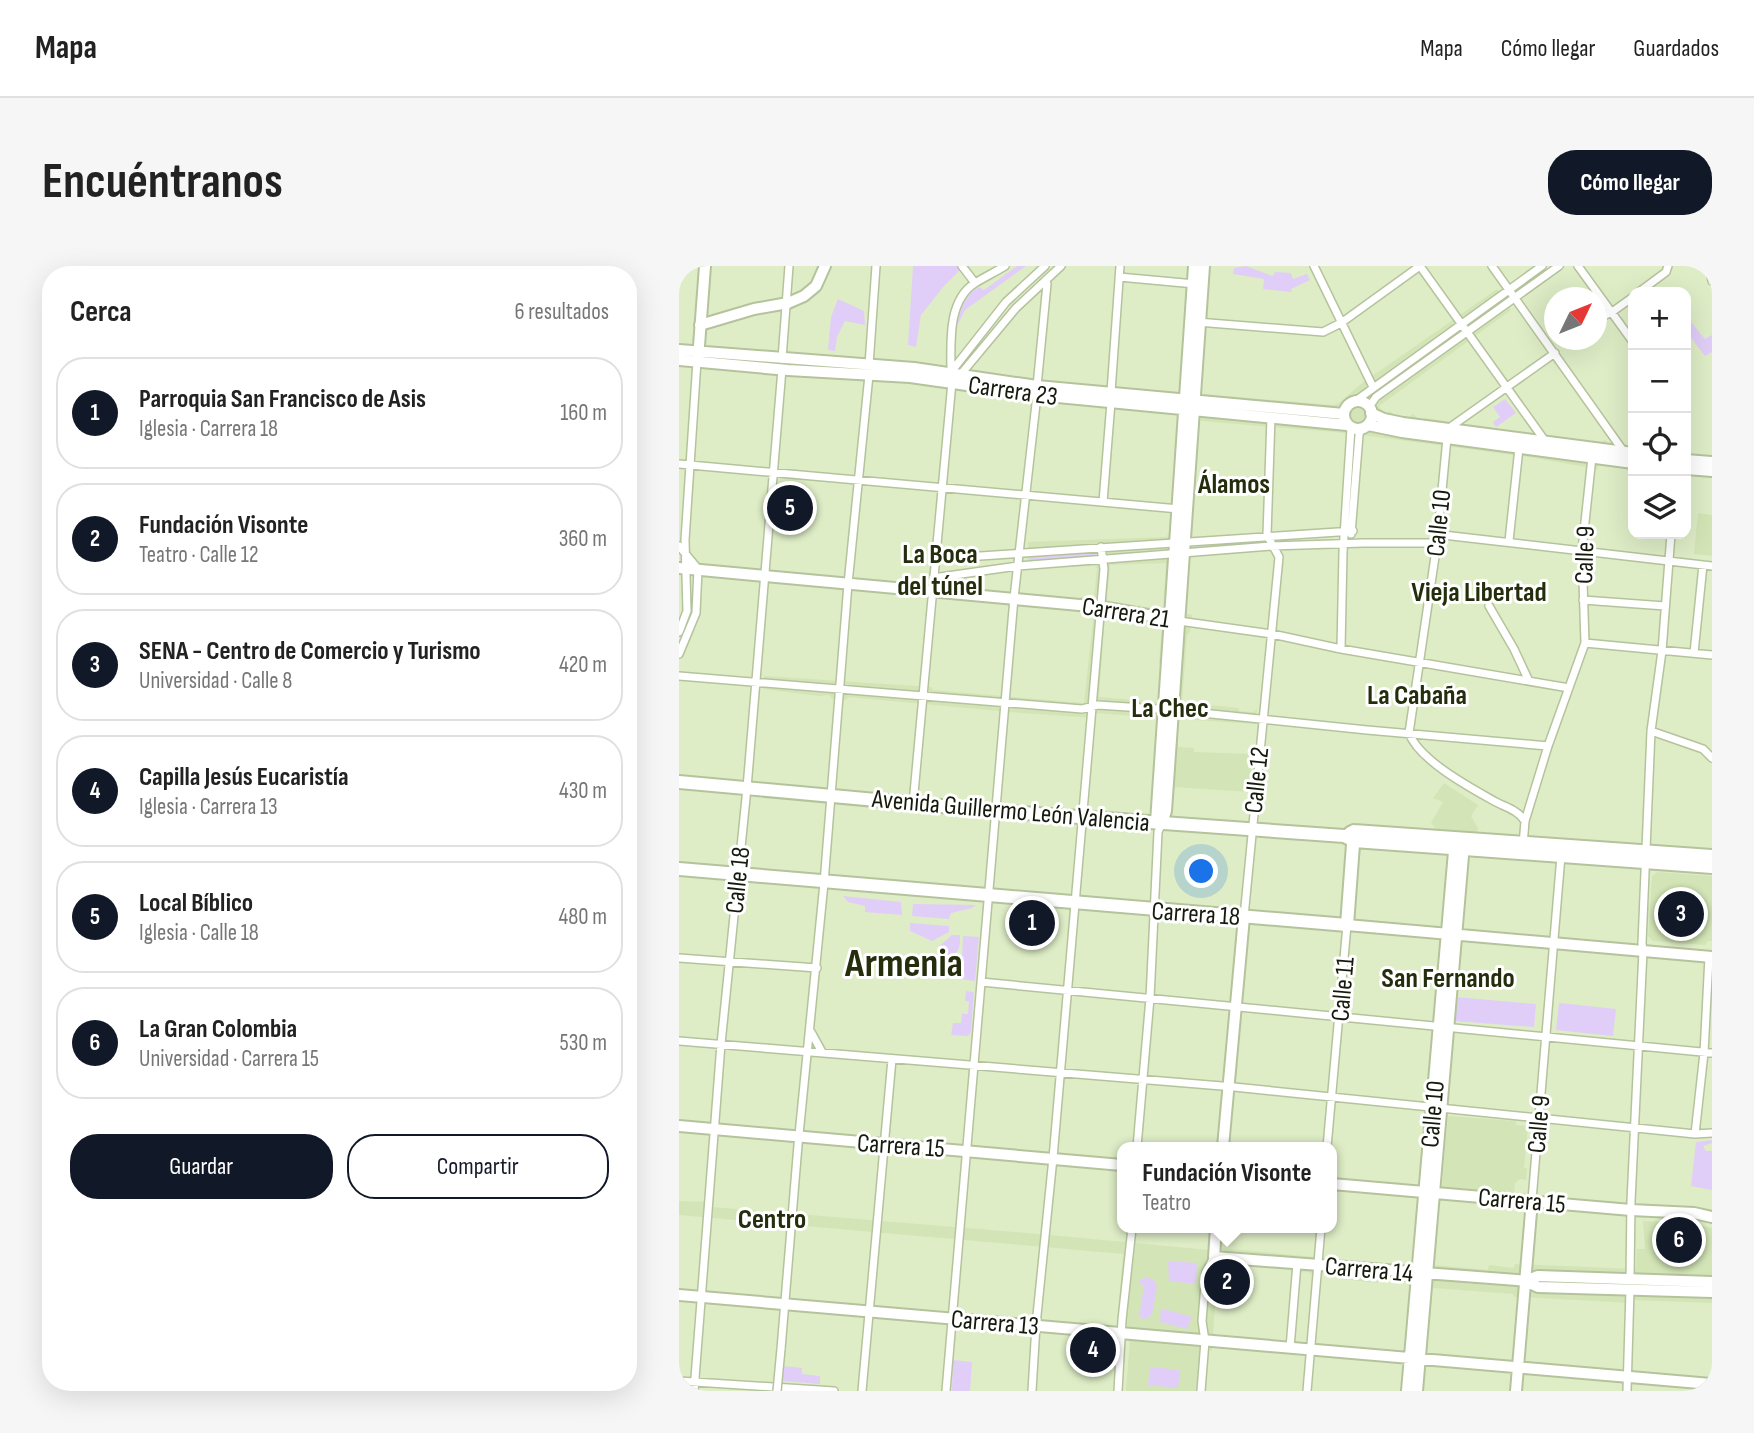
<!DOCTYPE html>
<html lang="es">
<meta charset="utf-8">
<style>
body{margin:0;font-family:"Sofia Sans Condensed",sans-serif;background:#f6f6f6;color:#222}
.controls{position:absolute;right:21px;top:21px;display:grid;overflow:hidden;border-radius:14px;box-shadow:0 7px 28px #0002}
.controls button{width:63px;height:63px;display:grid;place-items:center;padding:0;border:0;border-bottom:2px solid #e0e0e0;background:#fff;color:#222;font:35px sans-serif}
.compass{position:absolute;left:865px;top:21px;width:63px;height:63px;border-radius:50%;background:#fff;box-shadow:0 7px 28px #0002;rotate:47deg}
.you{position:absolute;left:523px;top:606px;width:24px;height:24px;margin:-18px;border:5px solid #fff;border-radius:50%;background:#1a73e8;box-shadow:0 0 0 10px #1a73e833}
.badge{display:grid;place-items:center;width:46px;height:46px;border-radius:50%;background:#111827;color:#fff;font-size:23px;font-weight:700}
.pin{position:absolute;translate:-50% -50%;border:4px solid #fff;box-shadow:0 2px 7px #0006}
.popup{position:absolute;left:438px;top:876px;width:220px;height:91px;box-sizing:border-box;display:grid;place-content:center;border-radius:14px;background:#fff;filter:drop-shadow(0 2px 5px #0005);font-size:23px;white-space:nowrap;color:#767676}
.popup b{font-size:26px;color:#222}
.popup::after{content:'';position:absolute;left:50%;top:100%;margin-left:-14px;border:14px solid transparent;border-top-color:#fff}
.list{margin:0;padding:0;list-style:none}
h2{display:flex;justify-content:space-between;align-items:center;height:91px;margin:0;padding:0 28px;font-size:30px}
h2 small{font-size:23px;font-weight:400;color:#767676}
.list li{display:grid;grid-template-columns:46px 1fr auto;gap:21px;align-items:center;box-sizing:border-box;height:112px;margin:0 14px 14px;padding:0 14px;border:2px solid #e0e0e0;border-radius:28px}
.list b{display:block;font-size:26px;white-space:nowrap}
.list p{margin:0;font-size:23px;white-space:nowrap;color:#767676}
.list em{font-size:23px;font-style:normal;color:#767676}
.actions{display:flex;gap:14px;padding:21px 28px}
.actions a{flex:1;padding:16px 0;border:2px solid #111827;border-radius:28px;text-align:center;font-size:24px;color:#111827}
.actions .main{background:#111827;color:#fff}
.icon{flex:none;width:38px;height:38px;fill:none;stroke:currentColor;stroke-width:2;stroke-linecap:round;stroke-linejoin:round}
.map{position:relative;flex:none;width:1033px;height:1125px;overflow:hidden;border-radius:28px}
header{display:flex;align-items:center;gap:42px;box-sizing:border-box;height:98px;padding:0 35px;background:#fff;border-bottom:2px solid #e0e0e0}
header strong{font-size:33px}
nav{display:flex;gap:38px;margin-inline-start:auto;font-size:24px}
.intro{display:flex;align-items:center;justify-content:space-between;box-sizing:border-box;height:168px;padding:0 42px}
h1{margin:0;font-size:49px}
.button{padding:18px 32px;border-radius:28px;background:#111827;color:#fff;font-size:24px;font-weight:700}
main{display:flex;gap:42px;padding:0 42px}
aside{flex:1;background:#fff;border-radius:28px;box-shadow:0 7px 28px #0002}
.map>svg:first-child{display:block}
.built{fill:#d3e5b6;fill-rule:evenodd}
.green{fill:#e0cef9}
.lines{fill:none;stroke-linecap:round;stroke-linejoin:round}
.street-casing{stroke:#b5c39d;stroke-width:10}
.secondary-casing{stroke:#b5c39d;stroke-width:14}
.primary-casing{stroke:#b5c39d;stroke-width:16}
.street{stroke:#fff;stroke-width:7}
.secondary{stroke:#fff;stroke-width:10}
.primary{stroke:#fff;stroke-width:12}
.street-bridge-casing{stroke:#b5c39d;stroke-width:10;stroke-linecap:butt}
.street-bridge{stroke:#fff;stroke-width:7}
.labels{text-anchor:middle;stroke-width:6;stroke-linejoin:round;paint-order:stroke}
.street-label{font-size:26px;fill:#151a0c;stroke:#fff}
.neighbourhood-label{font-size:28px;font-weight:bold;fill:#242e0d;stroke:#fff}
.town-label{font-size:40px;font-weight:bold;fill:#242e0d;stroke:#fff}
</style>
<header>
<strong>Mapa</strong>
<nav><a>Mapa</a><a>Cómo llegar</a><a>Guardados</a></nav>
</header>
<div class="intro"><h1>Encuéntranos</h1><a class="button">Cómo llegar</a></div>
<main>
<aside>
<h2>Cerca<small>6 resultados</small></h2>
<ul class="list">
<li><span class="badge">1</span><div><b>Parroquia San Francisco de Asis</b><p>Iglesia · Carrera 18</p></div><em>160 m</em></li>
<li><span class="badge">2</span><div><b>Fundación Visonte</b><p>Teatro · Calle 12</p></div><em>360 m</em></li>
<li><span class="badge">3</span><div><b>SENA - Centro de Comercio y Turismo</b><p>Universidad · Calle 8</p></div><em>420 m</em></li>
<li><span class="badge">4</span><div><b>Capilla Jesús Eucaristía</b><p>Iglesia · Carrera 13</p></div><em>430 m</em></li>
<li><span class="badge">5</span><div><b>Local Bíblico</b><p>Iglesia · Calle 18</p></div><em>480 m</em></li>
<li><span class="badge">6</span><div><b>La Gran Colombia</b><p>Universidad · Carrera 15</p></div><em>530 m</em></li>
</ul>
<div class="actions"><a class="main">Guardar</a><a>Compartir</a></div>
</aside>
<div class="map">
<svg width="1033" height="1125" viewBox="0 0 1033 1125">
<rect width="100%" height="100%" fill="#deedc6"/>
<path class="built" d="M818 23 832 44 700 140 706 148 711 145 715 149 717 148 720 151 727 150 729 152 734 148 742 155 746 152 873 171 909 174 911 176 921 177 926 174 929 177 928 198 920 197 919 203 849 191 667 167 522 155 523 128 654 139 660 137 682 118Z
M1019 247 1033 249V290L1015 288Z
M488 269H513L506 347 513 349 511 366 508 369 503 437 529 442 530 439 560 442V445L574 446 578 443 576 458 499 453V481L515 482V486L574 488 570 526 493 521 481 452 416 447 415 452 331 446 170 431 165 435 153 433 150 429 140 430 84 423 85 410 252 421 254 424 405 437 415 345 399 342 401 331 415 332 418 302 415 300 348 303 349 276 488 271ZM487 297 484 344 431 335 428 333 431 299ZM426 347 483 357 480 398 484 399 481 433 479 436 420 431Z
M765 517 799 539 792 550 799 562 798 566 757 563 752 557 764 536 754 532Z
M978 606 1033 610V675H1028L1027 679 974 675 969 670 973 610Z
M769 850 837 855V859L849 860 845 902H848L847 914 841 913 836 917 835 927 763 921Z
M0 935 34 936V941L360 968 530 984 531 981 733 1000 734 997 809 1004 810 999 835 1002 836 998 957 1003 958 983H966L964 955 1019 957V959L1033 962V1037L952 1034 951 1037 845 1031H835L834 1028 729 1020 728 1016 699 1013V1017L662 1013V1009L644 1008 643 1010H633L630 1006 613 1007 612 1004 539 998 533 1085 525 1084 519 1125H447L451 1073 437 1072 444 988 0 949Z"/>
<path class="green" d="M234 0H279L282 3 265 20 242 49 237 81 229 79Z
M338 0H347L286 44 279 58C279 44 288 28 300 21L305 24Z
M567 0 594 10 596 6 612 7 614 13 628 8 631 14 612 23 613 26 584 23 585 13 554 8 555 2Z
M159 33 185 45 186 59 166 55 158 71 156 85 149 84 152 51Z
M1007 50 1026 73 1033 69V86L1026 90 1007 65Z
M826 133 837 147 817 161 814 156 821 151 814 141Z
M416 286V291L351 296V291Z
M164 630 222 636 223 649 186 646V640L169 636Z
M234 638 297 639 293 642 272 647 270 653 233 650Z
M231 657 270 660V666L253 675 231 665Z
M273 669H281C281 683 281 687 267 691L260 680Z
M284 670 300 671 296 715 282 713Z
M287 725 295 726 292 766 289 770 272 769 274 757H282L283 748H289L290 735H286Z
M777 731 857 738 855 761 776 755Z
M880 737 937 743 934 770 877 764Z
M1033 874V877L1024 880 1027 885H1033V924L1012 920 1017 876Z
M489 995 518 997 517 1018 490 1015Z
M467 1011 475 1014 478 1021 473 1048 465 1054 459 1048 461 1045 465 1019 461 1018V1014Z
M482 1042 513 1051 508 1063 481 1056Z
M274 1094 293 1096 291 1125H273Z
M104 1100 123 1102V1108L141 1110V1118L103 1115Z
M471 1101 501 1104 499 1122 469 1119Z"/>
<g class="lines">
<defs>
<path id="street" d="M283 0 296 17
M635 0 694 121
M741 0 866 175
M813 0 945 186
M899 0 954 76
M1030 0 1033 15
M440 11 516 18
M960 26 987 6 989 0
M918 53 933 46 954 31
M518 56 644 66 662 57 741 0
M103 93 110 0
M190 99 197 0
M272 106 327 36 366 0
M272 106C272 77 268 35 296 17 306 11 316 6 326 0
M282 108 337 42 382 0
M358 120 368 18 367 14
M432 126 441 0
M675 136 863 0
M690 141 697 131 880 0
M770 162 876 87
M0 198 500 243
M424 236 432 136
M672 268 680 169 682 163
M758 271 764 269 1033 300
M830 275 840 182
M0 280 19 303 17 347 0 388
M256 293 674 265
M254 312 339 300 592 280 684 277H758
M904 334 986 340
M810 340 835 383 849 413
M500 355 593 368 662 383 890 422
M0 366 8 345 6 274 18 95
M906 377 1033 389
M662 383 664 286 672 162
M1015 387 1024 299
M0 410 403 443 419 439 494 444 688 464 869 480
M972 465 1024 483 1033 492
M730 467 758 277 768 172
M730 467C740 494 790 521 815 535 826 541 839 544 846 555
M234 538 273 116
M844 579 846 555 869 480 906 377 903 284 913 191
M565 651 600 291 588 269 592 151
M0 692 138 702
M302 716 1033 787
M132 766 143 786
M0 775 555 821 1016 868 1033 867
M1016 868 1025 787 1030 691
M458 881 471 732 479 566 483 557
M648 881 668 659
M853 934 882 590
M951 1014 952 935 964 685 963 677 972 465 983 385 992 268
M611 1082 618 997
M102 1083 119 879 145 617 169 318 190 109
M0 1115 155 1125
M15 1125 42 778 68 522 103 103
M183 1125 213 793
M267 1125 335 332 358 129
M353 1125 357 1059 374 892 425 303 422 281
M439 1125 443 1054 453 962
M522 1125 526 1075 523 1055 527 1006 535 991
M628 1125 642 962
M948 1125 951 1023"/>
<path id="secondary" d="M21 59 75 43 109 37 125 30 137 20 146 0
M0 84 235 102 358 120 665 148
M19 93 26 0
M0 94 109 104 231 111 358 129 668 159
M665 149a14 14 0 1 1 28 0a14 14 0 1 1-28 0Z
M692 147 705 153 724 157 954 187
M689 159 723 166 954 197
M1007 194 1033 196
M1007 203 1033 205
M0 302 422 341 497 354
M477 556 515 0
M483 557 487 545 525 0
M668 659 1033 691
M0 860 443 899
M544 881 565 651
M653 918 952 944 1015 947 1033 951
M537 962 535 991 838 1014 846 1015 859 1021 1033 1026
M846 1015 859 1010 1033 1016
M0 1029 1032 1118
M728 1125 776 574
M738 1125 785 578
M837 1125 853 934"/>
<path id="primary" d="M0 516 317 545 665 570 675 575 1033 601
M671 567 675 565 1033 590
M0 603 668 659 675 565"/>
</defs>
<use href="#street" class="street-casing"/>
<use href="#secondary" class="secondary-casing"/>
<use href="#primary" class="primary-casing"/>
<use href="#street" class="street"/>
<use href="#secondary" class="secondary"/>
<use href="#primary" class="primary"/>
<defs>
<path id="street-bridge" d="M98 1125 102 1083"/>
</defs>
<use href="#street-bridge" class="street-bridge-casing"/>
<use href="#street-bridge" class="street-bridge"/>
</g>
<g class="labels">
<g class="street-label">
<text transform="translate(334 124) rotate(8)" y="9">Carrera 23</text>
<text transform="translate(759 257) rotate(-84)" y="9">Calle 10</text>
<text transform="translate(905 289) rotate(-88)" y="9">Calle 9</text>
<text transform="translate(447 346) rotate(9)" y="9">Carrera 21</text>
<text transform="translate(577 514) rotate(-84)" y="9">Calle 12</text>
<text transform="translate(332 544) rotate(5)" y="9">Avenida Guillermo León Valencia</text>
<text transform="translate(58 614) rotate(-84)" y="9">Calle 18</text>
<text transform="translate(517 647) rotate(4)" y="9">Carrera 18</text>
<text transform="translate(663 723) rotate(-85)" y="9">Calle 11</text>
<text transform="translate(753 848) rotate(-85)" y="9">Calle 10</text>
<text transform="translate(859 858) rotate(-85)" y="9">Calle 9</text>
<text transform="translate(222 879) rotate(4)" y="9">Carrera 15</text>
<text transform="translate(843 934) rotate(5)" y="9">Carrera 15</text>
<text transform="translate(690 1003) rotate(5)" y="9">Carrera 14</text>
<text transform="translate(316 1056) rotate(5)" y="9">Carrera 13</text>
</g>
<g class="neighbourhood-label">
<text x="555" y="227">Álamos</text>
<text x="261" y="297">La Boca<tspan x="261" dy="32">del túnel</tspan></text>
<text x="800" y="335">Vieja Libertad</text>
<text x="738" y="438">La Cabaña</text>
<text x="491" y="451">La Chec</text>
<text x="769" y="721">San Fernando</text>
<text x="93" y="962">Centro</text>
</g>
<g class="town-label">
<text x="225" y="710">Armenia</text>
</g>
</g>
</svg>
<div class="controls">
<button>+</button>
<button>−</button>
<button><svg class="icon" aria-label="locate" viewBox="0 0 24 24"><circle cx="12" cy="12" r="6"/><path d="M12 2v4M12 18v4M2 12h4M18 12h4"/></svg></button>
<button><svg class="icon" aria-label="layers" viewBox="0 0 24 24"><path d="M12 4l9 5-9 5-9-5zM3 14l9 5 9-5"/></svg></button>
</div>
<svg class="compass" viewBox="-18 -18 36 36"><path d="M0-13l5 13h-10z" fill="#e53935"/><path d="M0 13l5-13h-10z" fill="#767676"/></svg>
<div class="you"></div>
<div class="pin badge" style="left:353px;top:657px">1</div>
<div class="pin badge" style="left:548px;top:1016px">2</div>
<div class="popup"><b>Fundación Visonte</b>Teatro</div>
<div class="pin badge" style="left:1002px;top:648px">3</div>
<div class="pin badge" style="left:414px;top:1084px">4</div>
<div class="pin badge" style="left:111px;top:242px">5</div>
<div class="pin badge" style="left:1000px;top:974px">6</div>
</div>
</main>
